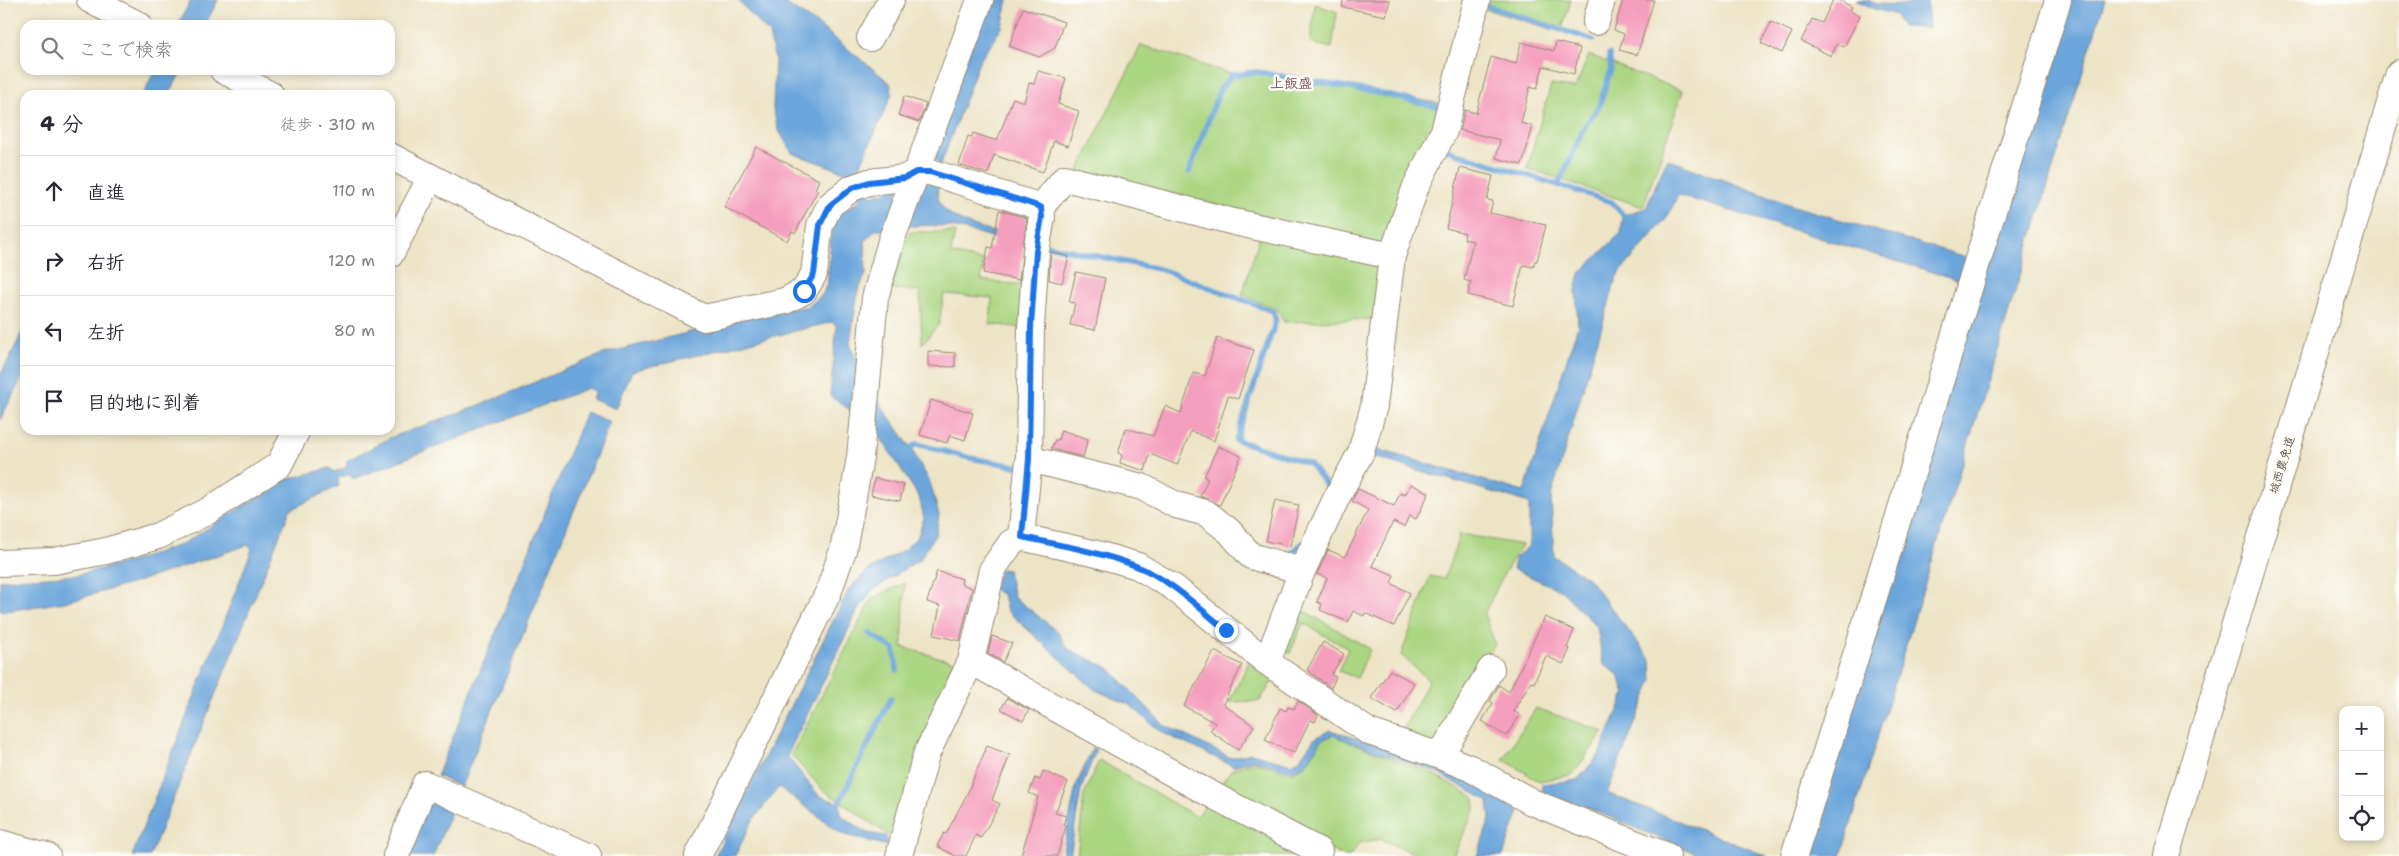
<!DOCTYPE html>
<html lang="ja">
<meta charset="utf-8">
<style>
body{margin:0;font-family:"Shantell Sans","Klee One",sans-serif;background:#f2f2f3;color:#2b2b33}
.controls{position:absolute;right:15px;bottom:15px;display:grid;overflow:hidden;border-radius:10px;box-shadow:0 2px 8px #0003}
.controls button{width:45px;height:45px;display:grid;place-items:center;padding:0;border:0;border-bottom:1px solid #e1e1e2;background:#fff;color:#2b2b33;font:25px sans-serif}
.stop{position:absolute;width:15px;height:15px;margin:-11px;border:4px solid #1a73e8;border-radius:50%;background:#fff}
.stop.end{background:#1a73e8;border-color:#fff;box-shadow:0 1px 5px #0008}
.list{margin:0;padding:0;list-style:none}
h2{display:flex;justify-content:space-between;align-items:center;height:65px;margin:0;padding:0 20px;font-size:21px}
h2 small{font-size:16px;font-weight:400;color:#7c7c81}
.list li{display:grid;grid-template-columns:32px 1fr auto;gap:15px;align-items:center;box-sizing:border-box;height:70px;padding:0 20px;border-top:1px solid #e1e1e2}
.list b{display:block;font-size:19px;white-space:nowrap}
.list em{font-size:16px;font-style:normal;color:#7c7c81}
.icon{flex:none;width:28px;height:28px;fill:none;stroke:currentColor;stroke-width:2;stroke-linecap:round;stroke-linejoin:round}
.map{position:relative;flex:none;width:2399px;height:856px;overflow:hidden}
.search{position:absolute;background:#fff;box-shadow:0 2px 8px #0003;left:20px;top:20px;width:375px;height:55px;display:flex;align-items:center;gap:12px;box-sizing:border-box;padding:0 18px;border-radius:15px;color:#7c7c81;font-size:19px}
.panel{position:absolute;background:#fff;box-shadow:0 2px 8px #0003;left:20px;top:90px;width:375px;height:345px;border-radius:15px}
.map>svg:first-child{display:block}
.green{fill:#abd682;stroke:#738050}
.water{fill:#6ba5db;stroke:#53687c}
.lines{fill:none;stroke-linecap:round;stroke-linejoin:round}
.stream{stroke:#6ba5db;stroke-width:5.5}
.building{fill:#f59fbe}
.minor-casing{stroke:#948772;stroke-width:28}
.minor{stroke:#fff;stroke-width:26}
.route{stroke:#1a73e8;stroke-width:6}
.labels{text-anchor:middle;stroke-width:5;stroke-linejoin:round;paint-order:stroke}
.street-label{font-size:12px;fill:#3b2a1e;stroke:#fdfcf7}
.neighbourhood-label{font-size:14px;font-weight:bold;fill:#7c5356;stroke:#fdfcf7}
</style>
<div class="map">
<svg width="2399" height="856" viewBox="0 0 2399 856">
<rect width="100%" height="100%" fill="#fdfcf7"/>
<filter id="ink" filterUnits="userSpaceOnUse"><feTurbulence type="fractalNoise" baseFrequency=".02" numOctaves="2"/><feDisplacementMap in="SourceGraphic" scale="10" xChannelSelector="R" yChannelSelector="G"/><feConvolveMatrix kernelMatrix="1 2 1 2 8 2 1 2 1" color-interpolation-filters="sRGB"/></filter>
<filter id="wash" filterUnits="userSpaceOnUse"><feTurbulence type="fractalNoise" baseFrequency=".0096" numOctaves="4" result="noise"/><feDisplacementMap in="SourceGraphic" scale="20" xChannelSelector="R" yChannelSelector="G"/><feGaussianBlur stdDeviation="1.12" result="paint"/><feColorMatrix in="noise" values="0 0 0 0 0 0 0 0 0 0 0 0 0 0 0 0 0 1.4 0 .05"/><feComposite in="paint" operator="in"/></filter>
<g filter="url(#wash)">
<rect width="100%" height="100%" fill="#ede4c6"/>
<path class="green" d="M1483 0H1571L1561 32 1481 8Z
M1315 4 1337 12 1332 48 1310 43Z
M1141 45 1228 73 1256 70 1438 103 1434 138 1386 246 1078 171Z
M1589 55 1683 91 1643 207 1527 168 1551 85 1575 88Z
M909 232H955L951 254 984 261 981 280 1029 286 1024 328 990 324 992 298 944 294 939 324 922 344 920 291 891 289Z
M1260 235 1381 263 1378 319 1284 322 1276 309 1242 295Z
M1460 534 1522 545 1505 572 1484 614 1495 644 1439 747 1400 735 1429 681 1401 655 1430 576 1444 579Z
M905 583 902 647 963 664 897 841 822 789 791 755 872 598Z
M1298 607 1370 649 1357 678 1338 671 1348 649 1303 623 1290 653 1280 651Z
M1250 660 1273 680 1260 701 1229 702Z
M1536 708 1604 732 1572 775 1539 781 1503 759Z
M1332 735 1435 775 1474 797 1475 809 1453 856H1420L1380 839 1360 843 1350 856H1344L1302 838 1294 856H1077L1084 795 1099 760 1197 817 1232 769 1255 762 1292 773 1306 764 1322 740Z"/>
<path class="water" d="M191 0H218L205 25H178Z
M738 0H780L816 23 890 83 892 94 860 166C859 176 864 189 872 196L902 186 939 182C938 187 937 193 938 198 946 226 1002 234 1026 238V245C1003 241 983 234 961 229 933 222 902 227 875 230L865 241 866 274 858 291 850 343 854 355 877 374 879 402 911 448 930 482 939 515 936 534 920 559 873 590 858 610 787 756 819 796 839 803 841 815 867 833 886 836 888 846 842 834 779 787 753 820 735 856H715L849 589 867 571 905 549 918 536 924 518 919 497 873 426 830 396 837 326 832 322 632 371 616 409 592 399 595 392 588 388 353 479 350 474 338 478 339 486 290 510 150 856H132L252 549 248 545 134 583 65 602 6 611 0 610V580L77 575 133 561 182 544 285 480 330 468 334 472 347 467 346 461 392 437 472 408 603 354 742 319 809 306 823 294 828 280 831 237 836 217 859 201 860 197 847 173 792 153 778 129 773 109 775 60 769 34Z
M988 0H1008L1002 27 979 62 940 167 932 154Z
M1856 0H1868L1876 4 1908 5 1911 0H1929L1927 4 1929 28 1902 27 1896 15 1874 9Z
M2069 0H2105L1841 856H1805Z
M155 70H182L169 95H143Z
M1667 159 1794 206 1966 257 1959 280 1678 195 1667 218 1617 276 1551 496 1554 556 1589 579 1651 660 1652 681 1607 793 1767 856H1702L1576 803 1542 796V784L1577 780 1599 755 1625 694 1619 675 1603 664 1597 627 1562 591 1513 569 1516 557 1529 546V503L1370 456 1373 448 1524 492 1578 325 1576 290 1580 273 1621 233 1623 215 1646 208Z
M25 327V372L0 420V376Z
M586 412 610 422 461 787 437 776Z
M1000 569 1008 570 1014 597 1057 631 1068 649 1109 668 1164 725 1231 758 1251 753 1292 764 1299 760 1314 739 1330 730C1396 751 1462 771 1519 811L1503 856H1477L1490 819 1488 801 1438 773 1332 735 1322 740 1306 764 1293 771 1254 760 1233 766 1161 732 1130 705 1095 690 1007 611 1003 595 993 589Z
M1093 747 1096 750 1081 790 1070 856H1062L1076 786Z
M428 797 453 807 433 856H404Z"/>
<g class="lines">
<path class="stream" d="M1484 5 1593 40
M1447 150 1612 202 1623 215
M1189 172 1220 89 1232 75 1257 72 1369 91 1440 107
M1558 185 1585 126 1599 107 1611 69 1609 54
M1045 245 1163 270 1272 311 1276 320 1236 440 1310 464 1330 490
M911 448 917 444 970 458 1021 467
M1285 556H1288L1303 543
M869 633 894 649 897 670
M839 803 891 698"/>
</g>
<g id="blocks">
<path class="building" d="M1343 0H1390L1386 16 1342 7Z
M1623 0H1654L1637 55 1619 50 1624 34 1614 30Z
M1833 0H1839L1852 7 1850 11 1860 16 1844 47 1837 44 1831 56 1801 41 1812 19 1822 23Z
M1023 8 1064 22 1055 48 1039 57 1009 46Z
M1771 22 1792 32 1782 53 1761 43Z
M1521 42 1554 51 1556 42 1580 48 1574 74 1543 66 1537 89 1530 87 1521 123 1533 126 1522 165 1496 158 1500 140 1460 130 1465 110 1476 113 1491 57 1516 64Z
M1038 71 1066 78 1058 104 1079 111 1068 146 1054 141 1043 172 994 155 988 174 959 165 968 136 972 137 973 133 997 141 1013 98 1024 102 1029 83 1034 84Z
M904 96 926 104 919 122 898 115Z
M756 147 819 180 815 189 818 190 795 233 792 231 787 241 724 207Z
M1460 168 1493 176 1487 200 1493 201 1490 213 1546 225 1537 261H1535L1533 267 1523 265 1513 306 1468 295 1471 282 1464 280 1473 241 1464 239 1465 233 1446 228Z
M999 210 1027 218 1019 280 983 273 988 247 992 248Z
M1051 252 1069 257 1062 283 1049 280Z
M1076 272 1105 278 1095 330 1070 325 1075 303 1069 302Z
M1217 338 1254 350 1238 399 1228 396 1214 441 1191 431 1177 465 1150 454 1145 471 1120 463 1122 455 1118 453 1126 428 1153 436 1165 406 1181 413 1193 373 1205 376Z
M928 351 955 353V367L928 366Z
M931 400 973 413 965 440 950 435 947 443 920 435Z
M1061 430 1088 439 1083 457 1051 449 1055 440H1058Z
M1218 446 1241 456 1220 505 1200 496 1208 479 1204 477Z
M875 478 904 485 900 501 871 495Z
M1411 484 1429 493 1416 519 1409 516 1404 527 1393 522 1372 566 1394 575 1391 583 1410 593 1394 626 1365 613 1364 616 1353 611 1348 622 1320 610 1322 604 1317 602 1327 578 1317 574 1328 550 1345 557 1368 510 1352 501 1358 489 1394 506 1400 493 1405 495Z
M1275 500 1299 505 1290 546 1266 541Z
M937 571 962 579 961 584 972 588 960 641 934 635 940 606 927 602Z
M1545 617 1574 630 1567 648 1570 649 1563 664 1546 656 1534 683 1531 682 1513 711 1520 715 1506 736 1482 721 1493 703 1490 701 1499 685 1509 692Z
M992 636 1012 643 1003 662 988 653Z
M1323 642 1344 654 1331 675 1336 677 1331 688 1307 670Z
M1214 651 1242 665 1223 704 1254 726 1238 750 1210 731 1215 723 1184 706Z
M1390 670 1414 683 1397 713 1371 698Z
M1007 698 1029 710 1023 721 1001 709Z
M1298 701 1318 715 1315 722 1310 720 1294 753 1265 740 1280 708 1286 711 1288 707 1294 709Z
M987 746 1010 755 992 800 1000 804 981 838 976 835 966 856H955L937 846 944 833 946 834 967 794Z
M1043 771 1068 782 1055 813 1066 816 1063 825 1066 826 1057 856H1021L1038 797 1029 793 1035 778 1040 780Z"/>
</g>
</g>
<g filter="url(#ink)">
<use href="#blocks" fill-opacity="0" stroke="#948772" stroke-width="1"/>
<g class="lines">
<defs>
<path id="minor" d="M90 0 139 25
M1596 22 1602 0
M870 38 891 0
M223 70 271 95
M390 156 704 318 785 301 804 291 814 274 820 225 830 205 852 188 869 182 905 178 916 172H930L1041 207
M390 255 431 177
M1029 459 1142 487 1176 505 1206 513 1229 531 1251 556 1302 571
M1021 537 1097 554 1138 566 1173 587 1267 662 1369 732 1440 756 1470 768 1532 802 1667 856
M0 563 54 561 106 551 158 536 208 511 279 465 297 430
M971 661 1199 788 1319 851
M1267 662 1302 571 1336 499 1361 452 1374 406 1392 256 1416 186 1444 131 1477 0
M1440 756 1491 669
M0 843 47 856
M396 856 425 784 588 856
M698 856 828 593 843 550 853 498 860 457 875 298 891 241 980 0
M899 856 926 755 971 661 992 570 1011 543 1021 537 1029 459 1031 327 1036 251 1042 217 1041 207 1065 178 1234 222 1392 256
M1794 856 2058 0
M2166 856 2399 73"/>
</defs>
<use href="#minor" class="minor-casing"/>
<use href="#minor" class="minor"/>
</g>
</g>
<g class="lines" filter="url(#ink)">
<path class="route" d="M804 291 814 274 820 225 830 205 852 188 869 182 905 178 916 172H930L1041 207 1042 217 1036 251 1031 327 1029 459 1022 537C1060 545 1100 552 1136 566 1170 579 1199 608 1226 630"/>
</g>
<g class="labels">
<g class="street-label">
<text transform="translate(2282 465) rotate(-73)" y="4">城西農免道</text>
</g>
<g class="neighbourhood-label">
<text x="1291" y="88">上飯盛</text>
</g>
</g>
</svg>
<div class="controls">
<button>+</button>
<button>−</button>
<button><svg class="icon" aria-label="locate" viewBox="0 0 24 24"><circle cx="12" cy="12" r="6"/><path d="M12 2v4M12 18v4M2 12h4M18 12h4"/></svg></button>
</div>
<div class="stop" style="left:804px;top:291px"></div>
<div class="stop end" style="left:1226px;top:630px"></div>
<div class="search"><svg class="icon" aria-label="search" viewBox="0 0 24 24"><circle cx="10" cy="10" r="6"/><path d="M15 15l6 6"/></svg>ここで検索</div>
<section class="panel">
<h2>4 分<small>徒歩 · 310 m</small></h2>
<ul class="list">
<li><svg class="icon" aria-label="ahead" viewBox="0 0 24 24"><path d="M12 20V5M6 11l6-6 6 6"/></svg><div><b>直進</b></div><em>110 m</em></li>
<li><svg class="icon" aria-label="right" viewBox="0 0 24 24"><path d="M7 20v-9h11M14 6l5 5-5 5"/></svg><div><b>右折</b></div><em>120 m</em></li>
<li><svg class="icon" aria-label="left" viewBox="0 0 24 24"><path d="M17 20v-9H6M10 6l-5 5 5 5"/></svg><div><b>左折</b></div><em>80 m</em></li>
<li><svg class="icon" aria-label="arrive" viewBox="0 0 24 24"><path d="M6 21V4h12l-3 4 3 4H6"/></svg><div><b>目的地に到着</b></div></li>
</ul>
</section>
</div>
